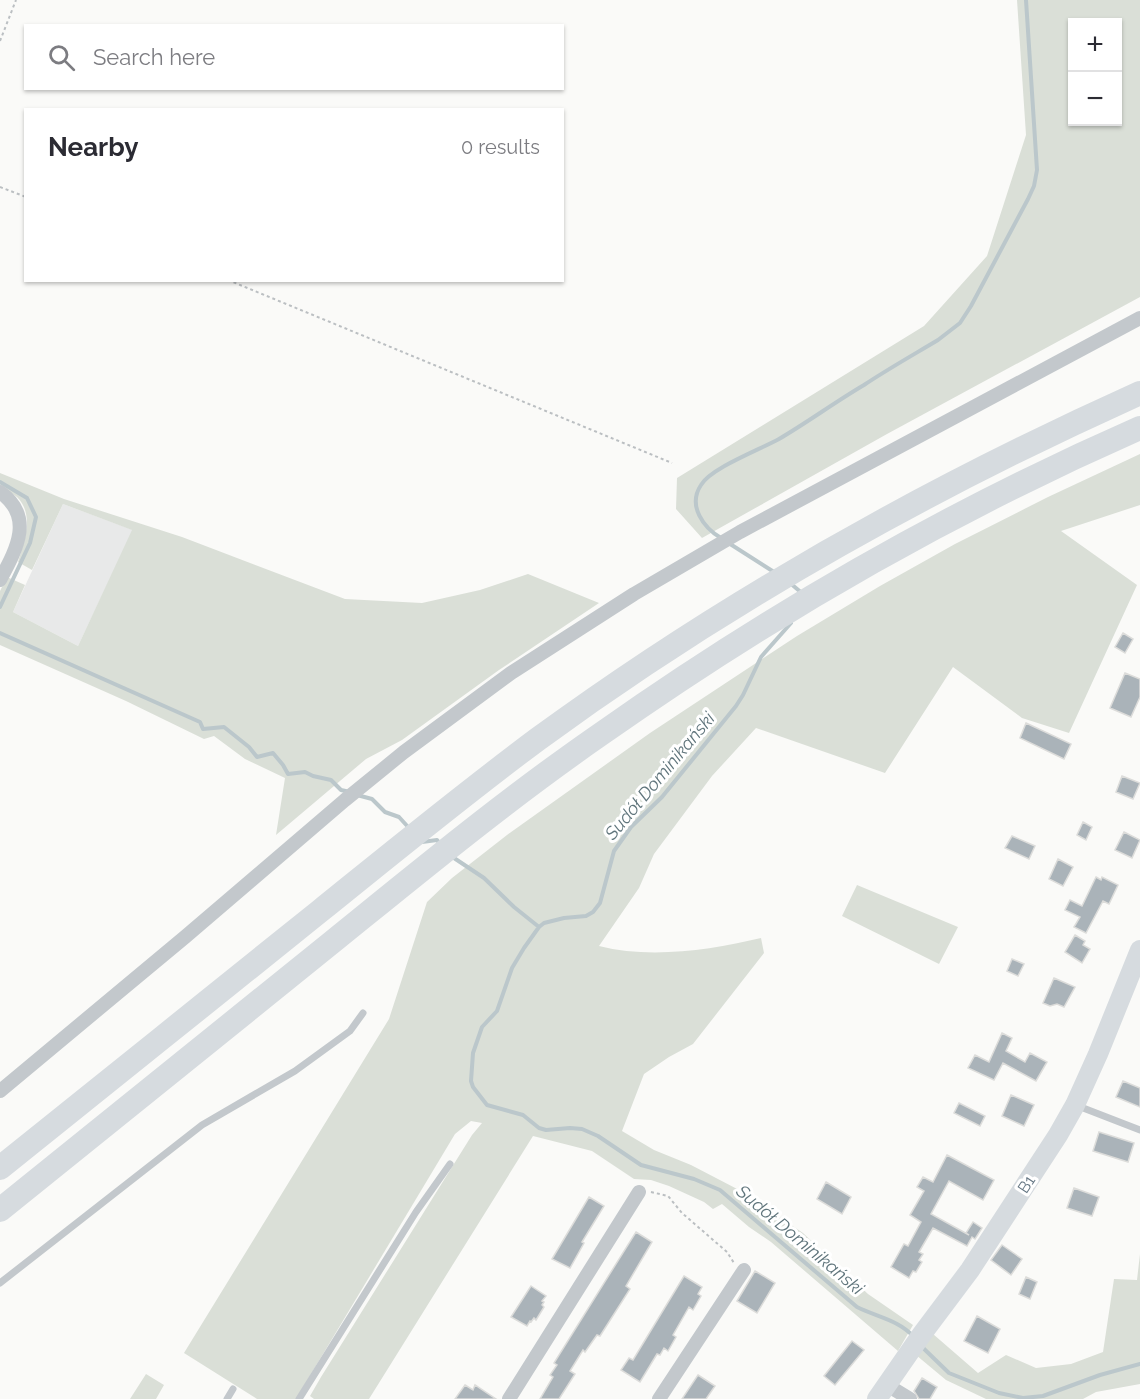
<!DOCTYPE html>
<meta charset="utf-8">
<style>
body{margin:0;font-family:Raleway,sans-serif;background:#f2f2f3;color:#2b2b33}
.controls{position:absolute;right:18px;top:18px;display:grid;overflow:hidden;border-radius:0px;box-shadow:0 2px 4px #0004}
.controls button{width:54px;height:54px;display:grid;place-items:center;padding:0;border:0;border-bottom:2px solid #e1e1e2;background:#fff;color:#2b2b33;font:30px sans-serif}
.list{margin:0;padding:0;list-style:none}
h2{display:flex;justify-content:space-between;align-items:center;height:78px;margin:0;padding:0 24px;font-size:26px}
h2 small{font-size:20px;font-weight:400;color:#7c7c81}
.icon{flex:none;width:33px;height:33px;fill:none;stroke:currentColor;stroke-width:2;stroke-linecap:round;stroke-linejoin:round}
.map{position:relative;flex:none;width:1140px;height:1399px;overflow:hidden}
.search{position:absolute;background:#fff;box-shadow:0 2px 4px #0004;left:24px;top:24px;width:540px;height:66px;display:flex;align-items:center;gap:15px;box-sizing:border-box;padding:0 21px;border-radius:0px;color:#7c7c81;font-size:22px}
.panel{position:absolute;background:#fff;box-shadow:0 2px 4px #0004;left:24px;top:108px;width:540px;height:174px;border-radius:0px}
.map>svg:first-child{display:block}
.built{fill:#e8e9e9}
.green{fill:#dadfd7;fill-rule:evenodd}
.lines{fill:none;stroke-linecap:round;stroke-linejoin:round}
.stream{stroke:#bbc7cb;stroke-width:4}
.building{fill:#aab3b9;stroke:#dcdcda;stroke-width:1.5}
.path{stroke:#bbbfc2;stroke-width:2;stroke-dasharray:3 3;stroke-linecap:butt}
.lane{stroke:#c3c8cc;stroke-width:7}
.street{stroke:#c3c8cc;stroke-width:14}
.secondary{stroke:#d6dbdf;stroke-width:20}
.highway{stroke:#d6dbdf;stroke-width:24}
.labels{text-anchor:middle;stroke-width:6;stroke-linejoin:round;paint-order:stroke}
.street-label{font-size:16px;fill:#657683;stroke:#fff}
.water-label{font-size:18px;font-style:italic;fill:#60757c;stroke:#fff}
</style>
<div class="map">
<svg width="1140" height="1399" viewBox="0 0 1140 1399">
<rect width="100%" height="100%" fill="#fafaf8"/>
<path class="built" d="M63 504 133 530 78 646 13 612Z"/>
<path class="green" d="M1017 0H1140V297L887 434 702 538 676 509 677 478 924 326 987 256 1026 135ZM1072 22H1118V122H1072Z
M1140 454V505L1061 531 1137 585 1069 733 1022 718 953 667 885 773 756 728 712 776 654 854 639 888 599 946C650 959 711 950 761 938L764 953 693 1044 669 1057 644 1074 622 1131 654 1150 691 1165 741 1191 803 1233 868 1294 913 1325 898 1351 771 1242 749 1227 722 1204 713 1209 704 1202 669 1186 651 1180 634 1179 592 1151 533 1136 369 1399H314L310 1396 321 1377 472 1135 482 1123 471 1121 455 1134 296 1399H257L184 1353 389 1019 427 902 452 878 507 835 650 733 797 636 880 586 955 544 1048 497Z
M0 473 64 499 182 537 345 599 422 603 480 590 528 574 599 603 499 670 402 740 366 759 276 835 285 778 245 759 214 736 204 739 126 701 0 645V591L7 577 25 585 13 612 78 646 132 530 63 504 32 570 18 562C24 541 35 515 17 497 12 493 5 490 0 487Z
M857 885 958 927 939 964 842 916Z
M1140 1254V1384L1096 1392 1083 1399H986L946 1380 916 1355 933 1334 978 1373 1006 1355 1036 1368 1071 1364 1103 1352 1114 1279 1137 1280Z
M146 1374 164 1385 156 1399H130Z"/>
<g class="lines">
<path class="stream" d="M0 482 27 498 36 517 30 543 0 607
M721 538C704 528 687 506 701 485 711 468 759 450 779 439 808 422 835 402 864 385 888 369 913 355 938 340L960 323 971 306 1028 199 1034 186 1037 170 1026 0
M727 542 774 572
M790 583 803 594
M791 623 761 657 743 695 736 706 662 797 631 827 614 851 600 903 593 912 586 916 564 918 544 923 539 927 524 948 512 968 497 1011 482 1027 473 1053 471 1081 473 1087 487 1105 523 1115 539 1128 546 1130 570 1128 582 1129 598 1136 641 1165 694 1179 720 1190 857 1307C877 1317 899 1320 914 1337
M0 633 200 722 203 729 224 727 249 747 257 757 273 753 283 765 288 774 305 772 313 776 331 780 341 790 350 792
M357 795 372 799 385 812 399 817 409 828
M422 842 437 840 440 844
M451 856 484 878 514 907 539 927
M920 1345 949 1373 999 1393 1023 1398 1043 1396 1100 1375 1140 1364"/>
</g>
<path class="building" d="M1123 633 1133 639 1125 653 1115 647Z
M1125 673 1140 679V697L1131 717 1110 708Z
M1026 723 1071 744 1064 759 1020 738Z
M1122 776 1140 783 1133 799 1116 792Z
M1083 822 1092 827 1086 840 1077 835Z
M1124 832 1140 840 1132 858 1115 850Z
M1012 836 1035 846 1029 859 1005 848Z
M1058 859 1073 867 1063 886 1049 879Z
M1096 877 1101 880 1102 877 1118 885 1109 904 1103 901 1086 933 1074 927 1080 917 1065 910 1070 900 1082 906Z
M1075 935 1085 941 1083 945 1090 949 1082 963 1065 952Z
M1012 959 1024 964 1018 976 1007 971Z
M1054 978 1075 987 1064 1007 1057 1004 1050 1006 1043 1003Z
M1002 1033 1012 1038 1006 1051 1025 1062 1030 1053 1047 1062 1036 1081 1003 1063 994 1080 968 1068 975 1055 989 1062Z
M1123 1081 1140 1088V1107L1116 1097Z
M1011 1095 1034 1105 1024 1126 1002 1116Z
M959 1103 985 1116 980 1126 954 1113Z
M1099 1132 1134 1143 1128 1162 1093 1151Z
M947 1155 994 1180 983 1200 949 1181 931 1214 969 1235 966 1233 973 1222 982 1228 975 1239 972 1237 967 1246 933 1228 919 1252 923 1254 919 1260 922 1262 916 1272 913 1271 909 1278 891 1267 904 1244 908 1246 921 1222 910 1215 924 1191 917 1187 923 1177 933 1182Z
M826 1182 851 1197 842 1214 817 1199Z
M1074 1188 1099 1197 1092 1216 1067 1208Z
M589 1197 604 1206 582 1242 584 1243 570 1268 552 1259Z
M636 1232 652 1242 626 1286 630 1289 600 1336 597 1335 585 1352 583 1350 570 1371 575 1374 559 1399H540L553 1377 550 1375 557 1365 554 1363Z
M1002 1245 1022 1259 1011 1275 991 1260Z
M755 1271 775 1283 757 1313 737 1301Z
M684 1276 702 1287 698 1294 701 1296 693 1310 689 1307 673 1335 676 1337 668 1351 664 1348 660 1355 657 1354 640 1382 621 1370 629 1358 633 1360Z
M1026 1277 1037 1282 1030 1299 1019 1294Z
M531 1286 546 1296 542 1301 544 1302 542 1305 544 1307 536 1320 534 1318 531 1322 530 1321 527 1326 511 1317Z
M977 1316 1000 1329 988 1353 964 1341Z
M852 1341 864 1350 835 1385 824 1376Z
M698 1375 715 1386 706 1399H682Z
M922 1378 937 1387 930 1399H919L914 1391Z
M465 1385 473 1390 475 1385 496 1399H455Z"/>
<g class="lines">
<path class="path" d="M0 41 16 0
M0 187 26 197
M228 280 672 463
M651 1192 668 1196 682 1213 727 1252 734 1263"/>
<path class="lane" d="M1078 1106 1140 1130
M0 1283 202 1125 295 1071 350 1031 363 1013
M227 1399 233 1389
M299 1399 416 1212 450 1164"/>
<path class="street" d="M0 492C35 517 16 550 0 580
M0 1091 185 937 345 800 404 752 511 673 634 594 740 532 1140 318
M887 1385 910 1399
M509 1399 639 1192
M659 1399 744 1270"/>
<path class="secondary" d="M877 1399 922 1334 970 1270 1058 1135 1075 1105 1098 1054 1140 950"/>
<path class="highway" d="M0 1168C106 1082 214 997 320 911 392 853 464 794 538 739 725 602 929 488 1140 393
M0 1210C110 1121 220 1032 331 943 420 871 507 799 601 734 768 616 953 510 1140 428"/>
</g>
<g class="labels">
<g class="street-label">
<text transform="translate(1026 1184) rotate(-57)" y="6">B1</text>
</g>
<g class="water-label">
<text transform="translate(660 776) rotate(-50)" y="6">Sudół Dominikański</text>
<text transform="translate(800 1240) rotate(40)" y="6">Sudół Dominikański</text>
</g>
</g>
</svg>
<div class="controls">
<button>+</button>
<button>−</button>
</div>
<div class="search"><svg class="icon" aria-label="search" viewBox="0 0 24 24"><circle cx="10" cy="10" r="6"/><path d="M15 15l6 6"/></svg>Search here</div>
<section class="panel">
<h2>Nearby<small>0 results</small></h2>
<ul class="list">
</ul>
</section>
</div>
